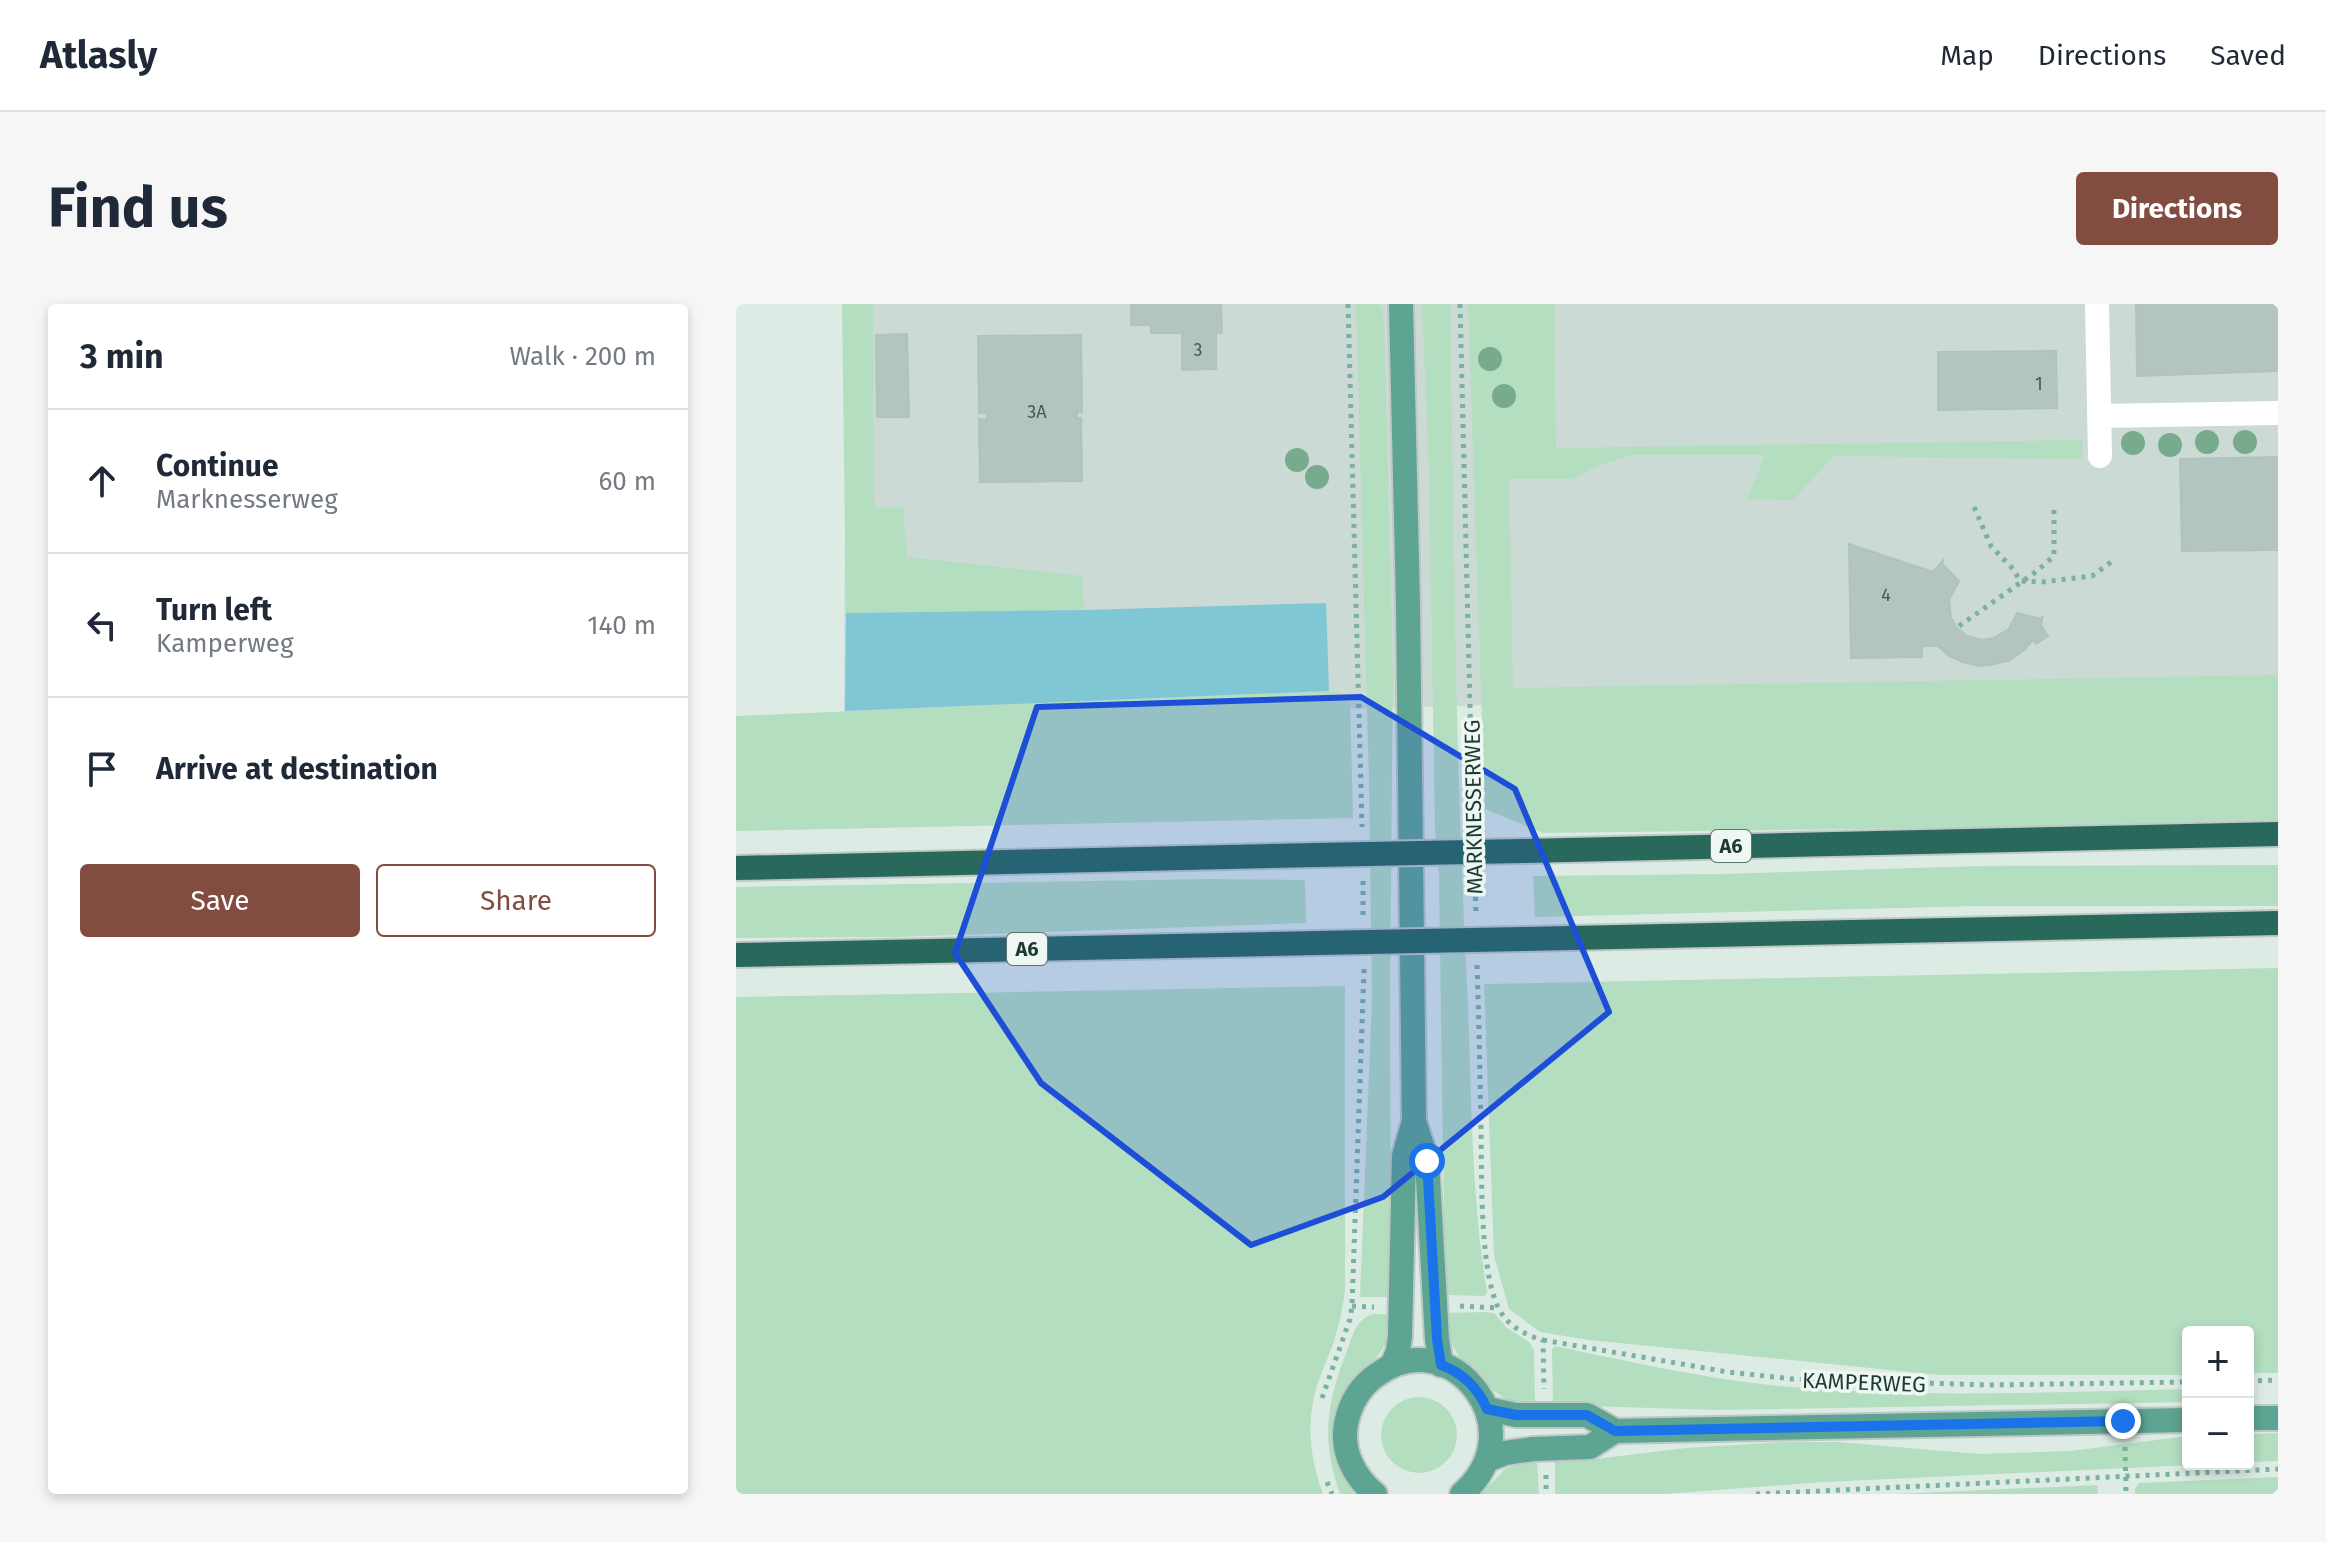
<!DOCTYPE html>
<meta charset="utf-8">
<style>
body{margin:0;font-family:"Fira Sans",sans-serif;background:#f6f6f7;color:#1f2937}
.controls{position:absolute;right:24px;bottom:24px;display:grid;overflow:hidden;border-radius:8px;box-shadow:0 4px 12px #0003}
.controls button{width:72px;height:72px;display:grid;place-items:center;padding:0;border:0;border-bottom:2px solid #e0e1e3;background:#fff;color:#1f2937;font:40px sans-serif}
.stop{position:absolute;width:24px;height:24px;margin:-18px;border:6px solid #1a73e8;border-radius:50%;background:#fff}
.stop.end{background:#1a73e8;border-color:#fff;box-shadow:0 2px 8px #0008}
.list{margin:0;padding:0;list-style:none}
h2{display:flex;justify-content:space-between;align-items:center;height:104px;margin:0;padding:0 32px;font-size:34px}
h2 small{font-size:26px;font-weight:400;color:#747a83}
.list li{display:grid;grid-template-columns:52px 1fr auto;gap:24px;align-items:center;box-sizing:border-box;height:144px;padding:0 32px;border-top:2px solid #e0e1e3}
.list b{display:block;font-size:30px;white-space:nowrap}
.list p{margin:0;font-size:26px;white-space:nowrap;color:#747a83}
.list em{font-size:26px;font-style:normal;color:#747a83}
.actions{display:flex;gap:16px;padding:24px 32px}
.actions a{flex:1;padding:18px 0;border:2px solid #824c40;border-radius:8px;text-align:center;font-size:28px;color:#824c40}
.actions .main{background:#824c40;color:#fff}
.icon{flex:none;width:44px;height:44px;fill:none;stroke:currentColor;stroke-width:2;stroke-linecap:round;stroke-linejoin:round}
.map{position:relative;flex:none;width:1542px;height:1190px;overflow:hidden;border-radius:8px}
header{display:flex;align-items:center;gap:48px;box-sizing:border-box;height:112px;padding:0 40px;background:#fff;border-bottom:2px solid #e0e1e3}
header strong{font-size:38px}
nav{display:flex;gap:44px;margin-inline-start:auto;font-size:28px}
.intro{display:flex;align-items:center;justify-content:space-between;box-sizing:border-box;height:192px;padding:0 48px}
h1{margin:0;font-size:56px}
.button{padding:20px 36px;border-radius:8px;background:#824c40;color:#fff;font-size:28px;font-weight:700}
main{display:flex;gap:48px;padding:0 48px}
aside{flex:1;background:#fff;border-radius:8px;box-shadow:0 4px 12px #0003}
.map>svg:first-child{display:block}
.built{fill:#cbdad4}
.green{fill:#b4dec0}
.water{fill:#80c7d5}
.building{fill:#b3c5be;stroke:#afc4bc;stroke-width:2}
.lines{fill:none;stroke-linecap:round;stroke-linejoin:round}
.major-casing{stroke:#c0c8c6;stroke-width:28}
.highway-casing{stroke:#c0c8c6;stroke-width:28}
.path{stroke:#7bb1a0;stroke-width:5;stroke-dasharray:4 6;stroke-linecap:butt}
.minor{stroke:#fff;stroke-width:24}
.major{stroke:#5ea492;stroke-width:24}
.highway{stroke:#28695c;stroke-width:24}
.highway-bridge-casing{stroke:#c0c8c6;stroke-width:28;stroke-linecap:butt}
.highway-bridge{stroke:#28695c;stroke-width:24}
.tree{fill:#78aa8d}
.route{stroke:#1a73e8;stroke-width:10}
.marked{fill:#1d4ed8;fill-opacity:0.2;stroke:#1d4ed8;stroke-width:6;stroke-linejoin:round}
.labels{text-anchor:middle;stroke-width:7;stroke-linejoin:round;paint-order:stroke}
.number-label{font-size:18px;fill:#435e56}
.shield{fill:#eef7f2;stroke:#5c736c;stroke-width:2}
.shield-label{font-size:20px;font-weight:bold;fill:#1e3b33}
.street-label{font-size:22px;fill:#1e3b33;stroke:#eef7f2}
</style>
<header>
<strong>Atlasly</strong>
<nav><a>Map</a><a>Directions</a><a>Saved</a></nav>
</header>
<div class="intro"><h1>Find us</h1><a class="button">Directions</a></div>
<main>
<aside>
<h2>3 min<small>Walk · 200 m</small></h2>
<ul class="list">
<li><svg class="icon" aria-label="ahead" viewBox="0 0 24 24"><path d="M12 20V5M6 11l6-6 6 6"/></svg><div><b>Continue</b><p>Marknesserweg</p></div><em>60 m</em></li>
<li><svg class="icon" aria-label="left" viewBox="0 0 24 24"><path d="M17 20v-9H6M10 6l-5 5 5 5"/></svg><div><b>Turn left</b><p>Kamperweg</p></div><em>140 m</em></li>
<li><svg class="icon" aria-label="arrive" viewBox="0 0 24 24"><path d="M6 21V4h12l-3 4 3 4H6"/></svg><div><b>Arrive at destination</b></div></li>
</ul>
<div class="actions"><a class="main">Save</a><a>Share</a></div>
</aside>
<div class="map">
<svg width="1542" height="1190" viewBox="0 0 1542 1190">
<rect width="100%" height="100%" fill="#ddebe5"/>
<path class="built" d="M110 0H1542V379L108 419Z"/>
<path class="green" d="M106 0H137L138 203 167 204 171 253 346 272 348 306 110 309Z
M620 0H643L647 9 648 19 657 367 654 688 655 993H624L636 695 633 480Z
M686 0H714C718 226 719 453 731 679 736 782 734 886 751 988L749 992 709 991 703 572 699 527 693 167Z
M732 0H818L820 144 1347 136 1346 155 1098 152 1057 196 1011 195 1029 151H896L864 161 835 175H773L777 384 1542 371V516L1265 523 807 529 749 505Z
M593 387 614 391 617 514 0 527V412Z
M1542 561V602H1244L799 613 797 572 986 570 1242 562Z
M476 575 569 576 570 619 162 633 0 634V583Z
M1542 664V1069H1512V1028H1452V1071H1204L853 1036 804 1028 773 1005 758 952 748 680Z
M609 682V985C607 1002 604 1018 599 1034 592 1055 581 1076 577 1098 571 1129 576 1161 587 1190H0V693Z
M748 1008 758 1009 771 1024 793 1038 798 1046 799 1101C772 1102 758 1088 740 1070 732 1062 724 1056 719 1046 713 1034 711 1023 710 1009Z
M637 1010H657C653 1045 642 1052 618 1076L623 1190H604C585 1135 590 1103 610 1049 617 1033 618 1016 637 1010Z
M819 1042C890 1057 961 1073 1034 1081 1172 1095 1313 1088 1452 1085V1098L978 1106 819 1101 817 1099 816 1045Z
M645 1131a38 38 0 1 1 76 0a38 38 0 1 1-76 0Z
M1542 1129V1157L1512 1158V1130Z
M1452 1132V1160H1477L1089 1178 928 1190H819V1156L843 1157 950 1144 1049 1138H1102L1243 1150 1335 1147Z
M790 1157H801L803 1190H745L769 1165Z
M1542 1173V1190H1399V1185L1403 1179Z
M1361 1181 1362 1190H1159Z"/>
<path class="water" d="M590 299 593 387 109 407 110 309 348 306Z"/>
<path class="building" d="M395 0H485L486 29H480V65L446 66V29H415V21H395Z
M1400 0H1542V67L1401 72Z
M171 30 173 113H141L140 31Z
M345 31 346 108H341V114H345L346 177 244 178 243 115 251 116V109H243L242 32Z
M1320 47 1321 104 1202 106V48Z
M1542 153V246L1446 247 1444 155Z
M1113 240 1197 268 1208 255 1206 260 1223 277 1213 296 1215 314 1221 324 1231 332 1246 336 1258 334 1273 325 1281 309 1305 315 1307 312 1305 321 1312 332 1300 340 1297 336 1288 346 1274 356 1255 361 1244 362 1227 358 1213 352 1202 342H1186V353L1115 354Z"/>
<g class="lines">
<defs>
<path id="major" d="M678 817 691 857 701 1035 705 1061
M656 1062 662 1047 664 1032 668 852 678 817 672 301 665 0
M751 1105 780 1111H851L879 1127
M1512 1114H1542
M751 1156 769 1149 797 1145 854 1143 879 1127 1452 1116
M639 1190C618 1173 605 1147 610 1120 614 1099 624 1082 642 1070 715 1018 801 1124 726 1190"/>
<path id="highway" d="M786 547 1542 530
M0 564 581 551
M787 635 1542 619
M0 651 582 639"/>
</defs>
<use href="#major" class="major-casing"/>
<use href="#highway" class="highway-casing"/>
<path class="path" d="M612 0 626 523
M724 0 737 523
M1238 203 1255 242 1277 265 1284 277 1306 278 1356 272 1378 256
M1223 322 1301 267 1318 252V202
M739 573 740 611
M627 577V611
M741 661C743 717 744 772 745 828 746 870 743 977 766 1010 775 1024 792 1032 807 1036L808 1085
M616 1002 638 1003
M724 1002 762 1004
M807 1036 992 1068 1057 1075 1253 1081 1452 1078
M1512 1077 1542 1076
M586 1094 614 1015 616 1002 628 665
M1389 1143 1390 1190
M810 1171V1190
M591 1178 596 1190
M1020 1190 1542 1165"/>
<path class="minor" d="M1361 0 1364 152
M1363 112 1542 109"/>
<use href="#major" class="major"/>
<use href="#highway" class="highway"/>
<defs>
<path id="highway-bridge" d="M581 551 786 547
M582 639 787 635"/>
</defs>
<use href="#highway-bridge" class="highway-bridge-casing"/>
<use href="#highway-bridge" class="highway-bridge"/>
</g>
<g class="tree">
<circle cx="754" cy="55" r="12"/>
<circle cx="768" cy="92" r="12"/>
<circle cx="1471" cy="138" r="12"/>
<circle cx="1509" cy="138" r="12"/>
<circle cx="1397" cy="139" r="12"/>
<circle cx="1434" cy="141" r="12"/>
<circle cx="561" cy="156" r="12"/>
<circle cx="581" cy="173" r="12"/>
</g>
<g class="lines">
<path class="route" d="M691 857 701 1035 705 1061C727 1069 742 1084 751 1105L780 1111H851L879 1127 1387 1117"/>
</g>
<path class="marked" d="M625 393 779 485 873 708 647 893 515 941 305 779 219 649 301 403Z"/>
<g class="labels">
<g class="number-label">
<text x="462" y="52">3</text>
<text x="1303" y="86">1</text>
<text x="301" y="114">3A</text>
<text x="1150" y="297">4</text>
</g>
<g class="shield">
<rect x="975" y="526" width="40" height="32" rx="6"/>
<rect x="271" y="629" width="40" height="32" rx="6"/>
</g>
<g class="shield-label">
<text x="995" y="549">A6</text>
<text x="291" y="652">A6</text>
</g>
<g class="street-label">
<text transform="translate(737 503) rotate(-91)" y="8">MARKNESSERWEG</text>
<text transform="translate(1128 1078) rotate(2)" y="8">KAMPERWEG</text>
</g>
</g>
</svg>
<div class="controls">
<button>+</button>
<button>−</button>
</div>
<div class="stop" style="left:691px;top:857px"></div>
<div class="stop end" style="left:1387px;top:1117px"></div>
</div>
</main>
